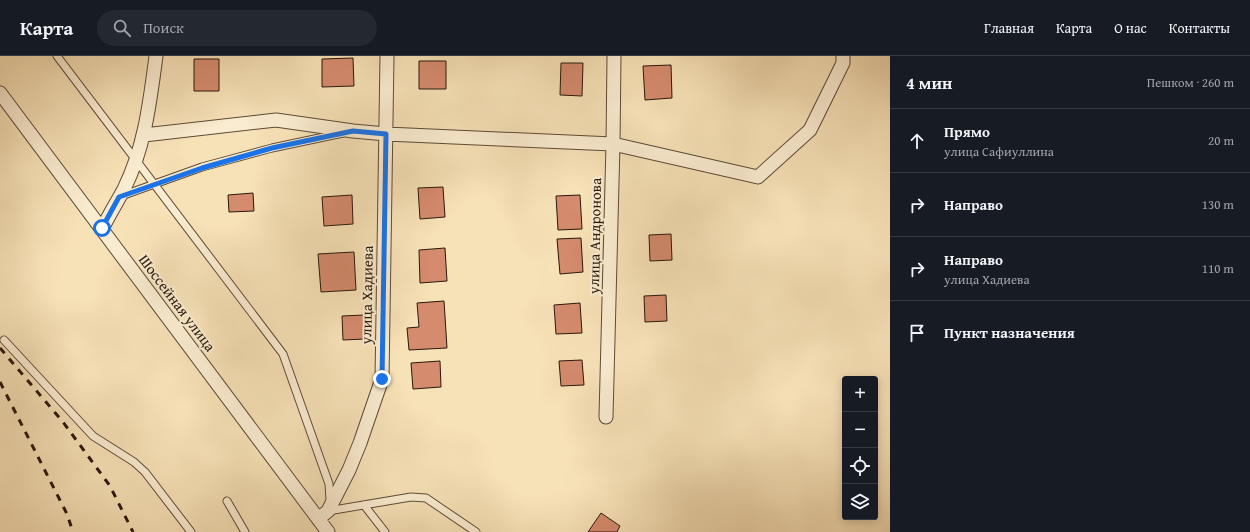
<!DOCTYPE html>
<html lang="ru">
<meta charset="utf-8">
<style>
body{margin:0;font-family:"Gentium Book Plus",serif;background:#242831;color:#f1f3f6}
.controls{position:absolute;right:12px;bottom:12px;display:grid;overflow:hidden;border-radius:4px;box-shadow:0 2px 10px #0003}
.controls button{width:36px;height:36px;display:grid;place-items:center;padding:0;border:0;border-bottom:1px solid #363941;background:#171b24;color:#f1f3f6;font:20px sans-serif}
.stop{position:absolute;width:12px;height:12px;margin:-9px;border:3px solid #1a73e8;border-radius:50%;background:#fff}
.stop.end{background:#1a73e8;border-color:#fff;box-shadow:0 1px 4px #0008}
.list{margin:0;padding:0;list-style:none}
h2{display:flex;justify-content:space-between;align-items:center;height:52px;margin:0;padding:0 16px;font-size:17px}
h2 small{font-size:13px;font-weight:400;color:#9ea1a6}
.list li{display:grid;grid-template-columns:26px 1fr auto;gap:12px;align-items:center;box-sizing:border-box;height:64px;padding:0 16px;border-top:1px solid #363941}
.list b{display:block;font-size:15px;white-space:nowrap}
.list p{margin:0;font-size:13px;white-space:nowrap;color:#9ea1a6}
.list em{font-size:13px;font-style:normal;color:#9ea1a6}
.icon{flex:none;width:22px;height:22px;fill:none;stroke:currentColor;stroke-width:2;stroke-linecap:round;stroke-linejoin:round}
.map{position:relative;flex:none;width:890px;height:476px;overflow:hidden}
header{display:flex;align-items:center;gap:24px;box-sizing:border-box;height:56px;padding:0 20px;background:#171b24;border-bottom:1px solid #363941}
header strong{font-size:19px}
nav{display:flex;gap:22px;margin-inline-start:auto;font-size:14px}
.search{width:280px;height:36px;background:#242831;display:flex;align-items:center;gap:10px;box-sizing:border-box;padding:0 14px;border-radius:22px;color:#9ea1a6;font-size:15px}
main{display:flex}
aside{flex:1;background:#171b24}
.map>svg:first-child{display:block}
.building{fill:#d58b6e;stroke:#2a170c}
.lines{fill:none;stroke-linecap:round;stroke-linejoin:round}
.lane-casing{stroke:#5d4a37;stroke-width:9}
.street-casing{stroke:#5d4a37;stroke-width:15}
.lane{stroke:#faecd0;stroke-width:7}
.street{stroke:#faecd0;stroke-width:13}
.rail{stroke:#2a170c;stroke-width:3;stroke-dasharray:7 7;stroke-linecap:butt}
.route{stroke:#1a73e8;stroke-width:5}
.labels{text-anchor:middle;stroke-width:4;stroke-linejoin:round;paint-order:stroke}
.street-label{font-size:15px;fill:#2a170c;stroke:#faecd0}
</style>
<header>
<strong>Карта</strong>
<div class="search"><svg class="icon" aria-label="search" viewBox="0 0 24 24"><circle cx="10" cy="10" r="6"/><path d="M15 15l6 6"/></svg>Поиск</div>
<nav><a>Главная</a><a>Карта</a><a>О нас</a><a>Контакты</a></nav>
</header>
<main>
<div class="map">
<svg width="890" height="476" viewBox="0 0 890 476">
<rect width="100%" height="100%" fill="#f7e1b7"/>
<filter id="stains"><feTurbulence type="fractalNoise" baseFrequency=".005" numOctaves="4"/><feColorMatrix values="0 0 0 0 .2 0 0 0 0 .09 0 0 0 0 .02 0 0 0 .5 -.17"/></filter>
<radialGradient id="worn" r=".72"><stop offset=".6" stop-color="#630" stop-opacity="0"/><stop offset="1" stop-color="#630" stop-opacity=".3"/></radialGradient>
<path class="building" d="M353 2 354 30 322 31V3Z
M194 3H219V35H194Z
M419 5H446V33H419Z
M561 7H583L582 40 560 39Z
M671 9 672 42 645 44 643 10Z
M443 131 445 161 420 163 418 132Z
M253 137 254 155 229 156 228 139Z
M352 139 353 168 324 170 322 141Z
M580 139 582 173 558 174 556 140Z
M671 178 672 204 650 205 649 179Z
M581 182 583 216 560 218 557 183Z
M445 192 447 225 420 227 419 194Z
M354 196 356 234 321 236 318 198Z
M666 239 667 265 645 266 644 240Z
M444 245 447 292 409 294 407 272 419 271 417 247Z
M580 247 582 277 556 278 554 249Z
M364 259 365 283 343 284 342 260Z
M582 304 584 329 561 330 559 305Z
M440 305 441 331 413 333 411 307Z
M601 457 620 470 617 476H588Z"/>
<g class="lines">
<defs>
<path id="lane" d="M57 0 283 298 329 428 330 444 328 455 411 441 426 442 476 476
M121 140 202 111 272 92 343 77
M4 284 93 380 134 406 145 416 191 476
M227 445 245 476
M364 449 385 476"/>
<path id="street" d="M0 37 328 476
M144 79 276 64 353 75 386 78 613 88 758 121 810 74 843 7V0
M102 173C109 159 117 146 124 133 145 91 150 45 156 0
M606 361 613 88 614 0
M318 463 328 455 349 414 360 387 382 323 387 0"/>
</defs>
<use href="#lane" class="lane-casing"/>
<use href="#street" class="street-casing"/>
<use href="#lane" class="lane"/>
<use href="#street" class="street"/>
<path class="rail" d="M0 292 63 366 110 430 133 476
M0 326 67 458 73 476"/>
</g>
<g class="lines">
<path class="route" d="M102 172 119 141 202 112 272 92 353 75 386 78 382 323"/>
</g>
<g class="labels">
<g class="street-label">
<text transform="translate(595 180) rotate(-89)" y="5">улица Андронова</text>
<text transform="translate(367 239) rotate(-89)" y="5">улица Хадиева</text>
<text transform="translate(177 247) rotate(53)" y="5">Шоссейная улица</text>
</g>
</g>
<rect width="100%" height="100%" filter="url(#stains)"/>
<rect width="100%" height="100%" fill="url(#worn)"/>
</svg>
<div class="controls">
<button>+</button>
<button>−</button>
<button><svg class="icon" aria-label="locate" viewBox="0 0 24 24"><circle cx="12" cy="12" r="6"/><path d="M12 2v4M12 18v4M2 12h4M18 12h4"/></svg></button>
<button><svg class="icon" aria-label="layers" viewBox="0 0 24 24"><path d="M12 4l9 5-9 5-9-5zM3 14l9 5 9-5"/></svg></button>
</div>
<div class="stop" style="left:102px;top:172px"></div>
<div class="stop end" style="left:382px;top:323px"></div>
</div>
<aside>
<h2>4 мин<small>Пешком · 260 m</small></h2>
<ul class="list">
<li><svg class="icon" aria-label="ahead" viewBox="0 0 24 24"><path d="M12 20V5M6 11l6-6 6 6"/></svg><div><b>Прямо</b><p>улица Сафиуллина</p></div><em>20 m</em></li>
<li><svg class="icon" aria-label="right" viewBox="0 0 24 24"><path d="M7 20v-9h11M14 6l5 5-5 5"/></svg><div><b>Направо</b></div><em>130 m</em></li>
<li><svg class="icon" aria-label="right" viewBox="0 0 24 24"><path d="M7 20v-9h11M14 6l5 5-5 5"/></svg><div><b>Направо</b><p>улица Хадиева</p></div><em>110 m</em></li>
<li><svg class="icon" aria-label="arrive" viewBox="0 0 24 24"><path d="M6 21V4h12l-3 4 3 4H6"/></svg><div><b>Пункт назначения</b></div></li>
</ul>
</aside>
</main>
